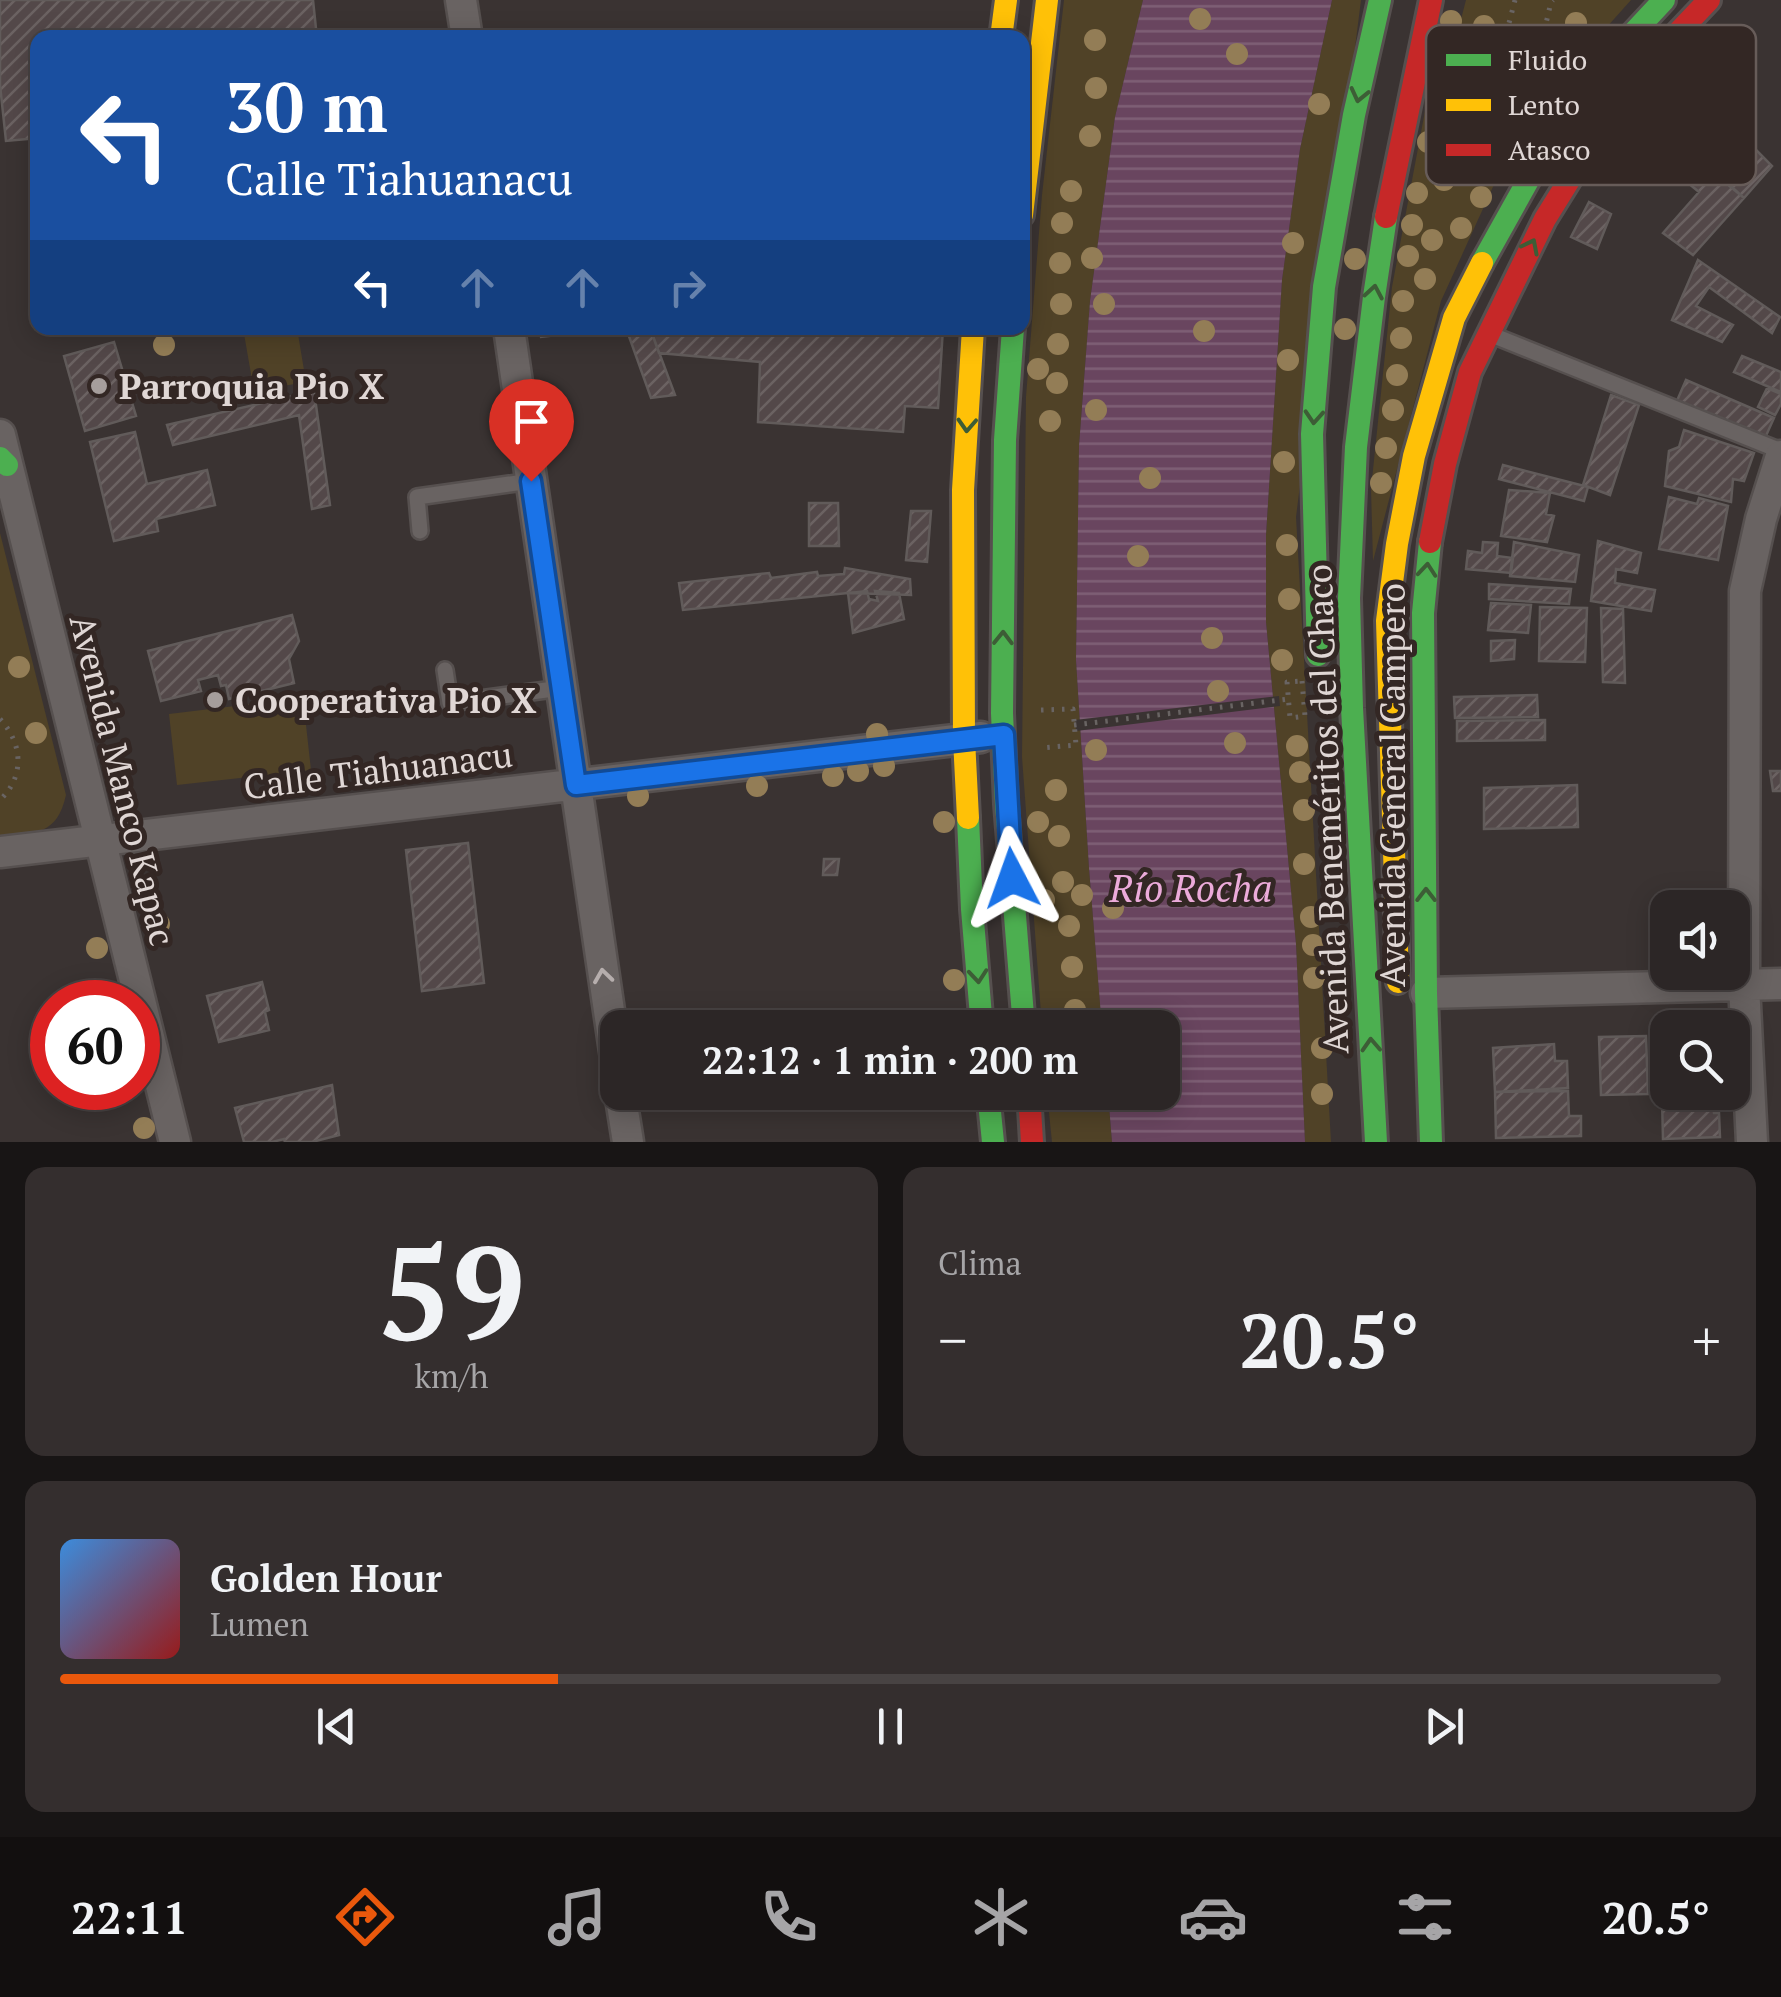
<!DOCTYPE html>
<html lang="es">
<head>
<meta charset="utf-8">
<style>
  body { margin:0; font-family:"PT Serif",serif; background:#342e2e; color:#f1f3f6; height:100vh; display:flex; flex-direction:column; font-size:38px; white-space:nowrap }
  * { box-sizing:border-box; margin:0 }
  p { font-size:32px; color:#a6a5a7 }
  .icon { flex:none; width:55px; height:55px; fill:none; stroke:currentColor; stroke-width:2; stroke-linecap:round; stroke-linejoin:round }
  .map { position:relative; height:1142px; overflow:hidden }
  .details { display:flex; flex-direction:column; gap:25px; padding:25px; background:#181515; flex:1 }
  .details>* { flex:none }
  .guide { position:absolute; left:30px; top:30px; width:1000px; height:305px; border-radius:20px; box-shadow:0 5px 25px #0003,0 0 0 2px #484343; background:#1a4fa0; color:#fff; overflow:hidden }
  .buttons { position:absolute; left:1650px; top:890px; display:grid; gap:20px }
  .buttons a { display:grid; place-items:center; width:100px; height:100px; border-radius:20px; background:#2c2626; box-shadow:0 5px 25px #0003,0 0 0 2px #484343; font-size:50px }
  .speed { position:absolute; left:30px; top:980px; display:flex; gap:20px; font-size:50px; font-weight:700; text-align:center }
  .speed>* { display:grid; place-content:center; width:130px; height:130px; border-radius:50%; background:#2c2626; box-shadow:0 5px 25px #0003,0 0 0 2px #484343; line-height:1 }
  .speed .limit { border:15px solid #d22; background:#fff; color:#111 }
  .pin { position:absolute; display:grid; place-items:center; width:85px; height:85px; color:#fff; margin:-102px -42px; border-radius:50% 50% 50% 0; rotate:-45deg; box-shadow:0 0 10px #0007 }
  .pin .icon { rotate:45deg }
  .me { position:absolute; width:110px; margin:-55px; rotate:356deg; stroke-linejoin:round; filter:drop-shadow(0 0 8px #0008) }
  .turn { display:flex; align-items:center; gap:35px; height:210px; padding:0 30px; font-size:45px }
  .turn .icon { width:130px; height:130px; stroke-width:2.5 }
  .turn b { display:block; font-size:70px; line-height:85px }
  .lanes { display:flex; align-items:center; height:95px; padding:0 30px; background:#0003; justify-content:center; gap:50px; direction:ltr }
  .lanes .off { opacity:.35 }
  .big { font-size:75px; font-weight:700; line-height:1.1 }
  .details .tile { flex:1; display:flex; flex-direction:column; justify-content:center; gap:15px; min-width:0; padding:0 35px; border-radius:20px; background:#342e2e }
  .details .dial { align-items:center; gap:0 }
  .dial b { font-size:130px; line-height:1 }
  .song { display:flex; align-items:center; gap:30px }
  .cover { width:120px; height:120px; border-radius:15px; background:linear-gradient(135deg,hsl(210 70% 55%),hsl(0 70% 35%)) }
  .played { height:10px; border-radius:5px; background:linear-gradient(90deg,#ea580c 30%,#484343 30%) }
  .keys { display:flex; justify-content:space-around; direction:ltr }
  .heat { display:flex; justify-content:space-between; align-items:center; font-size:55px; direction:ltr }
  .details .tiles { flex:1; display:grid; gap:25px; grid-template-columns:1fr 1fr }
  .tile:last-child { grid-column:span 2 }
  .trip { position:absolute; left:600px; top:1010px; width:580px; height:100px; border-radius:20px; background:#2c2626; box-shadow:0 5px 25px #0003,0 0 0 2px #484343; font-weight:700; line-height:100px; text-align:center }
  .tab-bar { display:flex; height:160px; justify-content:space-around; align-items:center; background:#120f0f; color:#a6a5a7 }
  .tab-bar .icon { width:70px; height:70px }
  .tab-bar .current { color:#ea580c }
  .tab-bar b { font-size:45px; color:#f1f3f6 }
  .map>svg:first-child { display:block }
  .green { fill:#504227 }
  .water { fill:url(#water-rules) }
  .pier { fill:#3a3332 }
  .building { fill:url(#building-hatch); stroke:#615b5a; stroke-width:2.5 }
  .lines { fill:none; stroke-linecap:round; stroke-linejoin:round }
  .lane-casing { stroke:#56504f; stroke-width:20 }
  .street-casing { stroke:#56504f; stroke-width:35 }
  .fast-casing { stroke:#56504f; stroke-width:28 }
  .slow-casing { stroke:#56504f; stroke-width:28 }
  .jam-casing { stroke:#56504f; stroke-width:28 }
  .path { stroke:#696463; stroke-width:5; stroke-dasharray:2.5 8; stroke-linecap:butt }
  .lane { stroke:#696362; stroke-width:15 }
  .street { stroke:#696362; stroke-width:30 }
  .fast { stroke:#4caf50; stroke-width:22 }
  .slow { stroke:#ffc107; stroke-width:22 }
  .jam { stroke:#c62828; stroke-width:22 }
  .tree { fill:#937d56 }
  .oneway { stroke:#3d5d36 }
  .oneway2 { stroke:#b6aead }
  .route-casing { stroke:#114b97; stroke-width:25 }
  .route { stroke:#1a73e8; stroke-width:18 }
  .poi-dot { fill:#a69e9c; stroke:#332724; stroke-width:4 }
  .labels { text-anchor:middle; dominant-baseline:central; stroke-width:10; stroke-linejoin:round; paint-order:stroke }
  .poi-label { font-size:35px; font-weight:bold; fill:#e0d7d5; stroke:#332724; text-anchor:start }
  .street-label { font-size:35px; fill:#e0d7d5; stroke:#332724 }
  .water-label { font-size:38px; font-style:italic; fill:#ecabda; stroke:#332724 }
  .key { fill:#332724; stroke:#675c59; stroke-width:2.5 }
  .key-label { font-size:28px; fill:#e0d7d5 }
</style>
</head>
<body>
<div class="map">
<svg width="1781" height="1142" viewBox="0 0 1781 1142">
  <defs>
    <pattern id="water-rules" width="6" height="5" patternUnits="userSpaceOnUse" patternTransform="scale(2.5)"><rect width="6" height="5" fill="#69455f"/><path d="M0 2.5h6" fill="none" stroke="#7e5f75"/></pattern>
    <pattern id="building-hatch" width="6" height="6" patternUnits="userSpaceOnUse" patternTransform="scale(2.5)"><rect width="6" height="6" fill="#534849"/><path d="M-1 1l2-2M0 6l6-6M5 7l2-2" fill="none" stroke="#6b6262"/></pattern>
  </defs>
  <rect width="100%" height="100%" fill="#3a3332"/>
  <path class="green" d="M1064,0H1143L1115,117L1090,301L1079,446L1076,660L1089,868L1102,1027H1042L1022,757L1026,397L1042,195Z
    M1332,0H1361L1296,517L1331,1142H1305L1296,944L1266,622V535L1282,280L1300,149Z
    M1466,0H1631L1547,94L1502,167L1441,301L1373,561L1371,489L1392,287L1437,47L1453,50Z
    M243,328H297L306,382L254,391Z
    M0,533L66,795C57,835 36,833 0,837Z
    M303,698L311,770L177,785L169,714Z
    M1047,1093H1108L1112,1142H1052Z"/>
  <path class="water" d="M1143,0H1332L1300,149L1282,280L1266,535V622L1296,944L1305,1142H1112L1108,1093L1162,1092V1028H1102L1089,868L1076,660L1079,446L1090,301L1115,117Z"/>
  <path class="pier" d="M1279,696L1280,706L1076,731L1075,720Z"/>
  <path class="building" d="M0,0H313L317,38H241L240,29L161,38H38V138L6,141L0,85Z
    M1702,95L1772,166L1744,198L1670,131Z
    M1668,135L1744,198L1693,255L1663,233L1699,192L1654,155Z
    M1589,202L1611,214L1597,249L1571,237Z
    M1698,260L1780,317L1772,333L1709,287L1696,306L1733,325L1722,342L1672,320Z
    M539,328H618L541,337Z
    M626,328H650L675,395L651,398Z
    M650,328H943L938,408L905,406L903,432L758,422L760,362L659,353Z
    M114,342L136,416L85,431L64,356Z
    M1742,356L1781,372V392L1734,372Z
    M1686,380L1774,418L1765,438L1676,403Z
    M1767,388L1781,394V404L1775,415L1758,407Z
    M314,391L330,505L312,509L299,415L173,445L167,425Z
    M1611,395L1639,405L1610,495L1583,485Z
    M1684,430L1754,453L1744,481L1733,479L1731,502L1665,486L1669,451L1679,447Z
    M135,432L147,484L207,470L215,505L156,519L158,531L114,541L90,442Z
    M1503,465L1588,487L1584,501L1499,479Z
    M1509,490L1550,493L1546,514L1554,516L1547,542L1501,536Z
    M1669,497L1697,504L1699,498L1728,506L1718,560L1659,549Z
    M809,503H838L839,546H809Z
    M911,511H931L927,562L906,560Z
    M1598,541L1641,553L1637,573L1616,569L1615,583L1655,590L1651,611L1591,601Z
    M1483,542L1498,543L1497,556L1513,558L1511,573L1466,569L1468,551L1482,553Z
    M1514,542L1579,555L1575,582L1510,576Z
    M845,568L910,579L911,595L848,593L683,610L679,583L769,573L771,578L817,572L818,576L844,574Z
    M1489,584L1571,589L1569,604L1489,599Z
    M867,591L869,599L878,601L875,591L899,593L904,619L853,633L848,593Z
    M1491,603L1531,605L1528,633L1488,630Z
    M1540,607L1587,608L1585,662L1539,661Z
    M1601,608L1623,609L1625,683L1603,682Z
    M292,615L299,641L289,659L294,683L229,699L226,685L221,686L218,675L198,680L201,691L161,701L148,651Z
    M1515,640L1514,659L1491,661V641Z
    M1537,695L1538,717L1455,718L1454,697Z
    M1545,720V740L1457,741V721Z
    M1770,771H1781V791H1773Z
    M1577,785L1578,827L1484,829V788Z
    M468,843L484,983L422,991L406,850Z
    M824,859H839L837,875H823Z
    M262,982L269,1010L265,1012L269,1030L219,1042L207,996Z
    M1646,1036L1648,1094L1601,1095L1599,1037Z
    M1554,1044L1555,1061H1567L1568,1088L1495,1092L1493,1048Z
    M332,1085L339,1135L312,1142H285L284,1139L272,1142H244L235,1108Z
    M1568,1091L1569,1116H1581V1136L1496,1138L1495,1092Z
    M1713,1096L1714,1113H1719L1720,1137L1663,1139L1662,1098Z"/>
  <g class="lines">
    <defs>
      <path id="lane" d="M1492,335L1781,451
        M420,531L417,497L531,481
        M445,670L450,703L561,688"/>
      <path id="street" d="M461,0L467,38
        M509,328L618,1072
        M0,435L175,1142
        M0,852L981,737
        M1426,993L1781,984
        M620,1092L628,1142
        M1752,1142L1744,985L1745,591L1761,519L1781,456"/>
      <path id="fast" d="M1482,263L1535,168L1594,75L1664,0
        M1013,328L1005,440L1002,713L1006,804L1024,1028
        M0,458L7,465
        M1430,542L1423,613L1426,993L1431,1142
        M1318,655L1312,434L1324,287L1354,115L1380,0
        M968,818L972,909L982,1028
        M988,1092L993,1142
        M1376,1142L1352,708L1349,598L1356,447L1374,297L1386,217"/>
      <path id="slow" d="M1001,38L1006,0
        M1022,215L1047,0
        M968,818L964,739L963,490L973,328
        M1398,982L1387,621L1397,544L1414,456L1454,318L1482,263"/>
      <path id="jam" d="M1386,217L1431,0
        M1430,542L1445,464L1470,372L1545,219L1609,116L1652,60L1709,0
        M1029,1092L1032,1142"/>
    </defs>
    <use href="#lane" class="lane-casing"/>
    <use href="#street" class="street-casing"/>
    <use href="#fast" class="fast-casing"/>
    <use href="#slow" class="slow-casing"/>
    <use href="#jam" class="jam-casing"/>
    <path class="path" d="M1515,0L1508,27L1500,35L1512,61L1541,45L1551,2L1553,0
      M1302,681L1305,716L1290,718L1287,682Z
      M1041,710L1073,709L1076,745L1041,748
      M0,719C23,744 25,776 0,800
      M1074,725L1289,699"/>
    <use href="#lane" class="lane"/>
    <use href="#street" class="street"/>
    <use href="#fast" class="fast"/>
    <use href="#slow" class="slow"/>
    <use href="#jam" class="jam"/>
  </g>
  <g class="tree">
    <circle cx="1200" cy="19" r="11"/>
    <circle cx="1451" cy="21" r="11"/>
    <circle cx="1576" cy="23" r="11"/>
    <circle cx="1484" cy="26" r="11"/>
    <circle cx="1095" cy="40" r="11"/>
    <circle cx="1237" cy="54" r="11"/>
    <circle cx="1096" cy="88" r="11"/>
    <circle cx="1319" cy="104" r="11"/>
    <circle cx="1090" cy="136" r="11"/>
    <circle cx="1428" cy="142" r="11"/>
    <circle cx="1444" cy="180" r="11"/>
    <circle cx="1071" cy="191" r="11"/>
    <circle cx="1417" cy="193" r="11"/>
    <circle cx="1481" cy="197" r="11"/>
    <circle cx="1062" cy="223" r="11"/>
    <circle cx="1412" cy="225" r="11"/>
    <circle cx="1461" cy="228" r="11"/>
    <circle cx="1432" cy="240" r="11"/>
    <circle cx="1293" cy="243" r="11"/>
    <circle cx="1408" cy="256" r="11"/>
    <circle cx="1092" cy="258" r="11"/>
    <circle cx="1355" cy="259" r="11"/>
    <circle cx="1060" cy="263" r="11"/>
    <circle cx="1425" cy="279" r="11"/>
    <circle cx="1403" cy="301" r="11"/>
    <circle cx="1061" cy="304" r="11"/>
    <circle cx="1104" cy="304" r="11"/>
    <circle cx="1345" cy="329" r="11"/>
    <circle cx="1204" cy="331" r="11"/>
    <circle cx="1401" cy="338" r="11"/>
    <circle cx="1058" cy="344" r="11"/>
    <circle cx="164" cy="345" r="11"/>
    <circle cx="1288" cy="360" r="11"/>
    <circle cx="1038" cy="369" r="11"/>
    <circle cx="1397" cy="375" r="11"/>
    <circle cx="1057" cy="383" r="11"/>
    <circle cx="1096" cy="410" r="11"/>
    <circle cx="1393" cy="410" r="11"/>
    <circle cx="1050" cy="421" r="11"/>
    <circle cx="1386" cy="448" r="11"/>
    <circle cx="1284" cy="462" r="11"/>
    <circle cx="1150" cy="478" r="11"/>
    <circle cx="1381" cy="483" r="11"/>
    <circle cx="1287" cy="545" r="11"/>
    <circle cx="1138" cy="556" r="11"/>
    <circle cx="1289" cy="599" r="11"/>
    <circle cx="1212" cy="638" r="11"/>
    <circle cx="1282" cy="660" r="11"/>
    <circle cx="19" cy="667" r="11"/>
    <circle cx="1218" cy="691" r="11"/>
    <circle cx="36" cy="733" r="11"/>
    <circle cx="877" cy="734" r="11"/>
    <circle cx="1235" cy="743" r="11"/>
    <circle cx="1297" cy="746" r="11"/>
    <circle cx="1096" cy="750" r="11"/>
    <circle cx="884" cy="766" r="11"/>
    <circle cx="858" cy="771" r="11"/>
    <circle cx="1300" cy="772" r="11"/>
    <circle cx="833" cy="776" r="11"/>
    <circle cx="757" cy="786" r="11"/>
    <circle cx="1056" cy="790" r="11"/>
    <circle cx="638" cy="796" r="11"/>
    <circle cx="1304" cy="810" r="11"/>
    <circle cx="944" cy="822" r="11"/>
    <circle cx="1038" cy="822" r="11"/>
    <circle cx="1059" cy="836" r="11"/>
    <circle cx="1304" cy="864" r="11"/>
    <circle cx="1063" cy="882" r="11"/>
    <circle cx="1082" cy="895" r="11"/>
    <circle cx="1044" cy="900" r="11"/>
    <circle cx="1113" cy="908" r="11"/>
    <circle cx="1311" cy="917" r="11"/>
    <circle cx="159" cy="924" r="11"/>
    <circle cx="1069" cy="926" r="11"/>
    <circle cx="1313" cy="945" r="11"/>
    <circle cx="97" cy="948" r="11"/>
    <circle cx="1072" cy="967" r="11"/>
    <circle cx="1314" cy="978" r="11"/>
    <circle cx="954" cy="980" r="11"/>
    <circle cx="1075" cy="1010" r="11"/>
    <circle cx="1322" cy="1048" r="11"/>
    <circle cx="1322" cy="1094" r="11"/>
    <circle cx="144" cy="1128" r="11"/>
  </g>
  <defs><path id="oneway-chevron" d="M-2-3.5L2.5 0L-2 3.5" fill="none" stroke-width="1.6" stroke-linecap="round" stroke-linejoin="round" transform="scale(2.5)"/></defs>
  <g class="oneway">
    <use href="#oneway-chevron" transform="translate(1359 95) rotate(103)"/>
    <use href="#oneway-chevron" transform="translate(1531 246) rotate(-63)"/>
    <use href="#oneway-chevron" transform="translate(1374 292) rotate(-80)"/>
    <use href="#oneway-chevron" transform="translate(1314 417) rotate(94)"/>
    <use href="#oneway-chevron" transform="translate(967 425) rotate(93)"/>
    <use href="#oneway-chevron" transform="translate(1427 570) rotate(-85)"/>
    <use href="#oneway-chevron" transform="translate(1003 638) rotate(-89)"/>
    <use href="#oneway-chevron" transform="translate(1426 895) rotate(-90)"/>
    <use href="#oneway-chevron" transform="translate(978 976) rotate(85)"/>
    <use href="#oneway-chevron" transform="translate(1371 1045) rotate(-93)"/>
  </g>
  <use class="oneway2" href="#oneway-chevron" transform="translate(603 976) rotate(-98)"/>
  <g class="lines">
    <defs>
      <path id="route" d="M531,481L576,785L1004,735L1012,878"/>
    </defs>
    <use href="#route" class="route-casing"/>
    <use href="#route" class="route"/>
  </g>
  <g class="poi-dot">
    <circle cx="99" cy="386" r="10"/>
    <circle cx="215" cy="700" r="10"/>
  </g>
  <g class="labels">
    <g class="poi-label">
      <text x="119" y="386">Parroquia Pio X</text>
      <text x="235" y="700">Cooperativa Pio X</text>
    </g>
    <g class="street-label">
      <text transform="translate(378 770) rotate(-7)">Calle Tiahuanacu</text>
      <text transform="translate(123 780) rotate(76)">Avenida Manco Kapac</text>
      <text transform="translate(1392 785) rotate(-90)">Avenida General Campero</text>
      <text transform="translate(1327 809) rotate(-92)">Avenida Beneméritos del Chaco</text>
    </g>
    <g class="water-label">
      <text x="1191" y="888">Río Rocha</text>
    </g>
  </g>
  <rect x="1426" y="25" width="330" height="160" rx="15" class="key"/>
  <rect x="1446" y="54" width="45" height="12" fill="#4caf50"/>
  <rect x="1446" y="99" width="45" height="12" fill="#ffc107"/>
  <rect x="1446" y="144" width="45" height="12" fill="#c62828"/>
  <g class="key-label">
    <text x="1508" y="70">Fluido</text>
    <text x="1508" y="115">Lento</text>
    <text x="1508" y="160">Atasco</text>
  </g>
</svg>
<div class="buttons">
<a><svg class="icon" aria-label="sound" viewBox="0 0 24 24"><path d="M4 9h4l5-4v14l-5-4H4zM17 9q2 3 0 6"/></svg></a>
<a><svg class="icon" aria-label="search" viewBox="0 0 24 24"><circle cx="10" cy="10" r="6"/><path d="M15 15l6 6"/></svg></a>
</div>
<div class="speed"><div class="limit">60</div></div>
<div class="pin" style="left:531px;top:481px;background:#d93025"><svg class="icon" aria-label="arrive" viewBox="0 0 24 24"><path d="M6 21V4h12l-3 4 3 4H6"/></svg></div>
<svg class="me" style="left:1012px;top:878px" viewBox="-20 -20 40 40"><path d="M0-17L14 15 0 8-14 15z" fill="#1a73e8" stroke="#fff" stroke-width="4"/></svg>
<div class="trip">22:12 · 1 min · 200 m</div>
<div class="guide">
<div class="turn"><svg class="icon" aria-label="left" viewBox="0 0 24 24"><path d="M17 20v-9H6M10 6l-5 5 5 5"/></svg><div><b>30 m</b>Calle Tiahuanacu</div></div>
<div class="lanes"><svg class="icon" aria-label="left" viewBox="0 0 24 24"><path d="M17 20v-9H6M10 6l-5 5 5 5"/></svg><svg class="icon off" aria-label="ahead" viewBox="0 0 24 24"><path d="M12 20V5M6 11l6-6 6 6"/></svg><svg class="icon off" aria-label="ahead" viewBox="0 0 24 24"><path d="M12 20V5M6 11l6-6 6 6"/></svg><svg class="icon off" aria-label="right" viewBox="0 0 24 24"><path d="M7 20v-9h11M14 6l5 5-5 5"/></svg></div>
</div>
</div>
<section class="details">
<div class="tiles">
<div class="tile dial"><b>59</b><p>km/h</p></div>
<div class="tile"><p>Clima</p>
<div class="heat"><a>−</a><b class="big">20.5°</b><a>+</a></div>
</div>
<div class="tile">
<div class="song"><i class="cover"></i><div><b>Golden Hour</b><p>Lumen</p></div></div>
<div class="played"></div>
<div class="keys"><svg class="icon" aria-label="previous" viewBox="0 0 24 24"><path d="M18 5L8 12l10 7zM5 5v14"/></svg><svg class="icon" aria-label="pause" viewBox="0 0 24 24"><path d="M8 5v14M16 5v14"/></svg><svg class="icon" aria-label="next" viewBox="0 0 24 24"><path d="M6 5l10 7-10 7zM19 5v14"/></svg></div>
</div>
</div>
</section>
<nav class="tab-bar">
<b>22:11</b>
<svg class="icon current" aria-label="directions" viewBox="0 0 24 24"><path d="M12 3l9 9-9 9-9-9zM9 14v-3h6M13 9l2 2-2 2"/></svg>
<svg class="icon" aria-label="music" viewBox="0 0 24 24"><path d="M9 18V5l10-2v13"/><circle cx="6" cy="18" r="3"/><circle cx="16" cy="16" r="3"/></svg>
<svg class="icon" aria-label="phone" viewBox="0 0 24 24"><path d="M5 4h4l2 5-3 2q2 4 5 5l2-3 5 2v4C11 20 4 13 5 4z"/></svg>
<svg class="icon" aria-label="climate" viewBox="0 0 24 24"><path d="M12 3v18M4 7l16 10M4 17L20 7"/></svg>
<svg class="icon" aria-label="car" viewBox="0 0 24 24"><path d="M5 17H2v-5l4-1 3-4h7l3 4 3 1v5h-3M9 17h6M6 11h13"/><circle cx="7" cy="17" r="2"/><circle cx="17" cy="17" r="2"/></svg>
<svg class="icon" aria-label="filters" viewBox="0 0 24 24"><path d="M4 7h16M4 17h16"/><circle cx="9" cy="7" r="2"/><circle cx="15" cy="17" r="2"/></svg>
<b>20.5°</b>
</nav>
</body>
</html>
